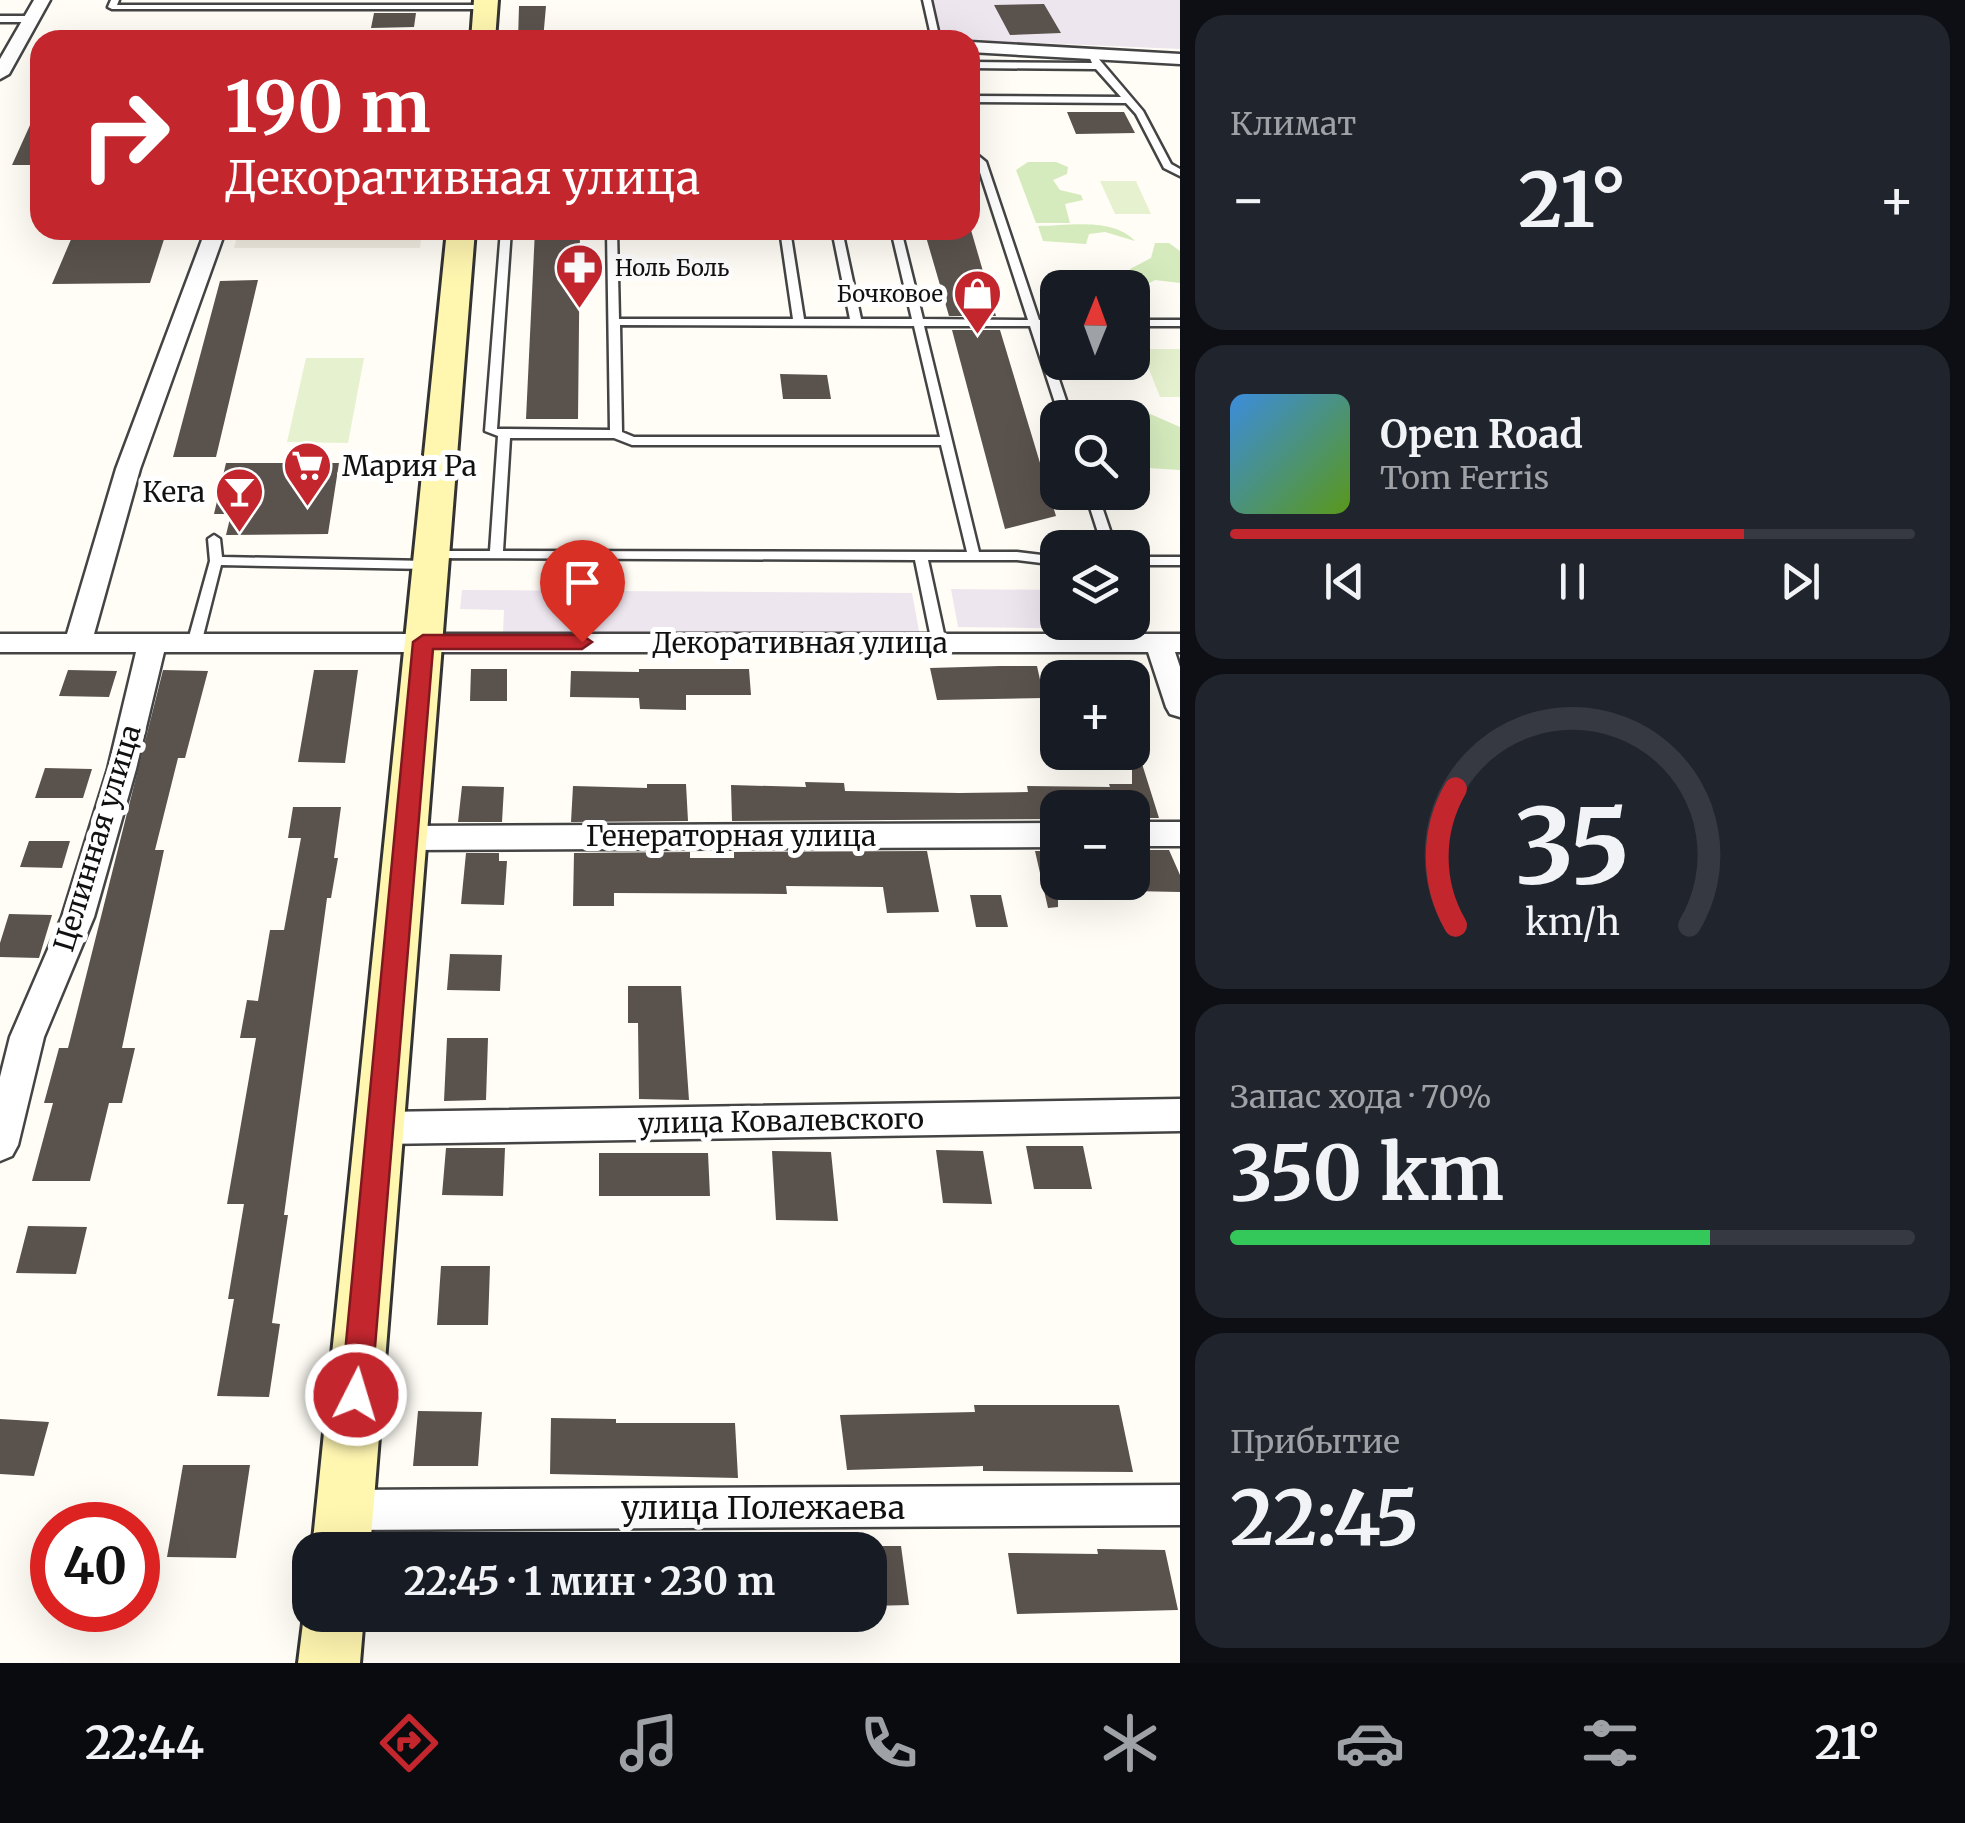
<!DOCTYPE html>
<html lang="ru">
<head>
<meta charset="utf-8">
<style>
  body { margin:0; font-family:Merriweather,serif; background:#20242c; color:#f1f3f6; height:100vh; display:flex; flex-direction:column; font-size:38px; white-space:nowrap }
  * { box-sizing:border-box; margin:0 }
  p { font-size:32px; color:#9ea1a6 }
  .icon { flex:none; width:55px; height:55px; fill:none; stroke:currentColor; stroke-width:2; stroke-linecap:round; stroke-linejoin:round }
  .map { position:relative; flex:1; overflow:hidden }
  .side { display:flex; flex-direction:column; gap:15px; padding:15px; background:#0d0f14; width:785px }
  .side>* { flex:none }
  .hud { position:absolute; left:30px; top:30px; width:950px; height:210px; border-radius:30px; box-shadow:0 10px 40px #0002; background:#c4262e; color:#fff; overflow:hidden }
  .needle { width:65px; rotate:1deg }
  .tools { position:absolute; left:1040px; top:270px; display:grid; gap:20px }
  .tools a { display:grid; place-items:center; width:110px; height:110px; border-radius:20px; background:#171b24; box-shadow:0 10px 40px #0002; font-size:50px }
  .speed { position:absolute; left:30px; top:1502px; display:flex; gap:20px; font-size:50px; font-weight:700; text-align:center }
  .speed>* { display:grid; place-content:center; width:130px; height:130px; border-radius:50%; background:#171b24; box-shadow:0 10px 40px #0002; line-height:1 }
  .speed .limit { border:15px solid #d22; background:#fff; color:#111 }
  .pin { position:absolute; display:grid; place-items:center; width:85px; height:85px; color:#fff; margin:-102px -42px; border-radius:50% 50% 50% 0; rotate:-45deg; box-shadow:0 0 10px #0007 }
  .pin .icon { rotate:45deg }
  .me { position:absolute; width:110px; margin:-55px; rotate:5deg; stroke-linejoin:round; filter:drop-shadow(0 0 8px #0008) }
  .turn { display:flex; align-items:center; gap:35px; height:210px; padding:0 30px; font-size:45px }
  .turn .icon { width:130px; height:130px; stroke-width:2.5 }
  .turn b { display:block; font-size:70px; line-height:85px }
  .big { font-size:75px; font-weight:700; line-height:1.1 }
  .side .card { flex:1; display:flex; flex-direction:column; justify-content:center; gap:15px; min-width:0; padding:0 35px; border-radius:30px; background:#20242c }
  .side .dial { align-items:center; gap:0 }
  .dial svg { height:260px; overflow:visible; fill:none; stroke:#363941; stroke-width:7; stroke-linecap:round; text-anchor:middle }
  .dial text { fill:#f1f3f6; stroke:none }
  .song { display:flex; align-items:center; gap:30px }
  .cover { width:120px; height:120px; border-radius:15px; background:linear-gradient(135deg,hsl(210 70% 55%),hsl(90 70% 35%)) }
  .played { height:10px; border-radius:5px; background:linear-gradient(90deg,#c4262e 75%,#363941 75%) }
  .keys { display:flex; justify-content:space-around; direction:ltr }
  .heat { display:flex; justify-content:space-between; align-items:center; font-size:55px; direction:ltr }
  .charge { height:15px; border-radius:8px; background:linear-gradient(90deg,#34c759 70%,#363941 0) }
  .trip { position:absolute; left:292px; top:1532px; width:595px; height:100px; border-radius:30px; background:#171b24; box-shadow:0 10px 40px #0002; font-weight:700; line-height:100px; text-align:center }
  .dock { display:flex; height:160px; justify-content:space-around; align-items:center; background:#090b0e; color:#9ea1a6 }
  .dock .icon { width:70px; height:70px }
  .dock .current { color:#c4262e }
  .dock b { font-size:45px; color:#f1f3f6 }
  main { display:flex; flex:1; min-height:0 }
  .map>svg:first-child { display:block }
  .industrial { fill:#eee6ef }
  .green { fill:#d5ebbd }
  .pitch { fill:#e6f2cf }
  .plaza { fill:#f1ede2 }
  .building { fill:#5a524d }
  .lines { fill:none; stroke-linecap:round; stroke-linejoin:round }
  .lane-casing { stroke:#444; stroke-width:5 }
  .street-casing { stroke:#444; stroke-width:5 }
  .secondary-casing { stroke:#333; stroke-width:6 }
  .lane { fill:#fff; fill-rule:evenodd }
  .street { fill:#fff; fill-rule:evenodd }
  .secondary { fill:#fff6b0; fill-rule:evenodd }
  .route { fill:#c4262e; stroke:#7f191e; stroke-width:2.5 }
  .labels { text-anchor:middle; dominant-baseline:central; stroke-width:10; stroke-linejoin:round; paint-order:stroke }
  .far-poi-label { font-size:22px; fill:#111; stroke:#fff; text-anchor:start }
  .poi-label { font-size:28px; fill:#111; stroke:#fff; text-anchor:start }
  .street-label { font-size:28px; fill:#111; stroke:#fff }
  .near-street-label { font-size:32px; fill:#111; stroke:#fff }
</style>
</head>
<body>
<main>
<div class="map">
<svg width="1180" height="1663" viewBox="0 0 1180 1663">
  <rect width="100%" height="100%" fill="#fffdf5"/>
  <path class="industrial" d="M929,0H1180V49L943,39Z
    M951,589L1057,590L1058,622L1108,623L1110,629L958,627Z
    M462,590L912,593L920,636L503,633L504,610L460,609Z"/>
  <path class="green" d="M1028,162H1056L1068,167L1067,174L1053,180L1060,190L1081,195L1083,200L1065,204L1070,223H1036L1016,170Z
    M1038,226C1068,226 1112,217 1135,241L1105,232L1089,234L1086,244L1043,241Z
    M1155,243H1169L1180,251V283L1155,280L1144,286V295H1141L1130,269L1151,258Z
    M1132,406L1180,427V470L1133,467Z"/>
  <path class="pitch" d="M1100,181H1136L1151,214H1115Z
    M1141,349H1180V397H1160Z
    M306,358H364L348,443L287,442Z"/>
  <path class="plaza" d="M239,230H422L420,248H234Z"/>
  <path class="building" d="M1044,4L1061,33L1010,35L994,5Z
    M519,6H546L543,40H518Z
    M374,13H416L414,27L371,28Z
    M40,103V165H12Z
    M1067,112H1124L1135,133L1076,134Z
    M75,230H167L150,283L52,284Z
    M535,230H580L578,419H526Z
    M924,230H971L996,316H949Z
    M258,280L216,457H173L220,281Z
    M952,330H1000L1056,516L1005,529Z
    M780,374L827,375L831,399H783Z
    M226,463H339L328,534L226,535L231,514H214Z
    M1000,666H1037L1044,698L937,700L930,668Z
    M471,669H507V701H470Z
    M639,669H749L751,695H686V710L640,709L639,698L570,697L571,671L639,672Z
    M68,670L117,671L109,697L59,696Z
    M163,670L208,671L185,758H178L155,850H164L122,1048H135L122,1103H109L90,1181H32L53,1103H44L59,1048H68Z
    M314,670H358L345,763L298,762Z
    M1132,751H1138L1159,818H1132V808L1116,807L1058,808V819L732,821L731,785L806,787L805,782L844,783L845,791L959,793L1028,792L1027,786L1110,787L1109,784H1132Z
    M45,768L92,769L83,798H35Z
    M647,784H686L688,821L571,822L573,786L647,788Z
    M462,786L504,787L502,822H458Z
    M293,807H341L334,858H338L331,898H327L284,1215H288L272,1323L280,1324L269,1397L217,1396L234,1299H228L244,1204H227L256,1038H240L247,1000L258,1001L270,930H284L301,838H288Z
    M29,841H70L62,868L20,867Z
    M1132,850H1169L1180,875V892L1132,891Z
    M927,851L939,912L887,913L883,887L786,886L787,894L614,893V906H573L574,853L690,852V858H734V852Z
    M1035,851H1058V907L1048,908Z
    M466,853H499V861H507L504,905L461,904Z
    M970,895H1001L1008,927H976Z
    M9,914L52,915L39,958L0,957V943Z
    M450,954L502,955L500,991L447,990Z
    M628,986H681L689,1100L639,1099L638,1023H628Z
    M447,1038H488L486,1100L444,1101Z
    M1026,1146H1083L1092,1189H1034Z
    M446,1148H505L503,1196L442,1195Z
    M936,1150L983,1151L992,1204L943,1203Z
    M772,1151L831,1152L838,1221L776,1220Z
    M599,1153H708L710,1196H599Z
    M28,1226L87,1227L76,1274L16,1273Z
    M441,1266H490L488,1325H437Z
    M974,1405H1119L1133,1472L983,1471V1466L847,1470L840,1415L975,1412Z
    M418,1411L482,1412L478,1466H413Z
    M551,1418L616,1419V1423H735L738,1478L550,1474Z
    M0,1419L49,1422L34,1476L0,1474Z
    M183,1465H250L236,1558L167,1557Z
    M870,1546H901L909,1605L870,1606Z
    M1097,1549L1165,1550L1178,1610L1017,1614L1008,1553L1098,1554Z"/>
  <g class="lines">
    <defs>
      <path id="lane" d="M111,0H119L117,5H486L490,7L486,9H112L108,7Z
        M923,0H931L940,40H932Z
        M0,16H31L35,19L31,22H0Z
        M1092,51L1143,111L1171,164L1180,169V176L1164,168L1136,114L1126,103L970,102V96L1121,97L1096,69L970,68V62L1092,63L1088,54Z
        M970,149L986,162L1039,320H1058V326H1041L1072,418H1060L1030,326H924L979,552H1017L1058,557V565L1017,560H928L946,643L939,648L932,643L915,560L428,558V552L433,551H490L498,436L485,431L501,230H511L497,429L610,430L607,230H617L619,319H793L780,230H790L804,319H850L832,230H842L861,319H912L891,230H901L923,319L1028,320L977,163L970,157ZM620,325L914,326L940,437H634L622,432ZM510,438H614L632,445H941L967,552L503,551Z
        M1132,320H1180V326H1132Z
        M1085,492H1097L1116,548H1103Z
        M214,535L220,539L222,557L428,561L434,565L428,569L221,565L201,644L194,649L187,644L210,561L208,539Z
        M1132,557H1180V565H1132Z"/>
      <path id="street" d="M34,0H50L9,74L0,79V59Z
        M970,42L1180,54V64L970,52Z
        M196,230H216L222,240L140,469L94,634H1180V652H1175L1180,667V717L1170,714L1166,707L1148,652H164L136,769L94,917L44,1037L18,1145L12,1156L0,1161V1077L10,1037L62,917L108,769L136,652H0V634H67L116,469L202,240Z
        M1132,822H1180V846H1132Z
        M1058,823V847L405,850L394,846L390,838L394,830L405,826Z
        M1180,1099V1131L382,1144L370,1139L365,1128L370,1117L382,1112Z
        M1180,1485V1525L345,1530L331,1524L325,1510L331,1496L345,1490Z"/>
      <path id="secondary" d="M474,0H498L495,40H471Z
        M447,230H475L370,1550H312Z
        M310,1600V1615H364L360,1663H298L304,1615Z"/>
    </defs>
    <use href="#lane" class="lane-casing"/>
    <use href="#street" class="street-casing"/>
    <use href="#secondary" class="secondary-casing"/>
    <use href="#lane" class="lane"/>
    <use href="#street" class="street"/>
    <use href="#secondary" class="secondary"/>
  </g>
  <path class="route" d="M423,635H582L592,642L582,649H433L371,1395L367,1406L356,1410L346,1406L341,1395L413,642Z"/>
  <defs>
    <symbol id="pharmacy-pin" viewBox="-11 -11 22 30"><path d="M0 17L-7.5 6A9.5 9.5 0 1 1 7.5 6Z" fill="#c4262e" stroke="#fff"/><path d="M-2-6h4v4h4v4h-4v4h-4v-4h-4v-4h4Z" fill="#fff"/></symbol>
    <symbol id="shop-pin" viewBox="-11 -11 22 30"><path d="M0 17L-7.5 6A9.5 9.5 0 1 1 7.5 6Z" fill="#c4262e" stroke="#fff"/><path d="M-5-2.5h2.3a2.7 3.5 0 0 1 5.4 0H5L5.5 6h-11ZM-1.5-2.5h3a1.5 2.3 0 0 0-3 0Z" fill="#fff"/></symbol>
    <symbol id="supermarket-pin" viewBox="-11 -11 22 30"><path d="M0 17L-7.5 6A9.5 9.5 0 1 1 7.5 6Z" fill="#c4262e" stroke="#fff"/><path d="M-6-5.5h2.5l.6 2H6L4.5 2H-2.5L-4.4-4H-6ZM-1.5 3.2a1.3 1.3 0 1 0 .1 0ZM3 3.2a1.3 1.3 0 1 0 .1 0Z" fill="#fff"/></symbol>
    <symbol id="bar-pin" viewBox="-11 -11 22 30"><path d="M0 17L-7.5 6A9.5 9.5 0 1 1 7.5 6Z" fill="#c4262e" stroke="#fff"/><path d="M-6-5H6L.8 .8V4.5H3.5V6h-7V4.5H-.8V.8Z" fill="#fff"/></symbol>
  </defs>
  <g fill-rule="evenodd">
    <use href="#pharmacy-pin" x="552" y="240" width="55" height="75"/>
    <use href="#shop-pin" x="950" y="266" width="55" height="75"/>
    <use href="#supermarket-pin" x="280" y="438" width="55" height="75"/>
    <use href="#bar-pin" x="212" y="464" width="55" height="75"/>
  </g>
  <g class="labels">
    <g class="far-poi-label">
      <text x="615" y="268">Ноль Боль</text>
      <text x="943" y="294" text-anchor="end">Бочковое</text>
    </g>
    <g class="poi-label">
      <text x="342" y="466">Мария Ра</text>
      <text x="205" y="492" text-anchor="end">Кега</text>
    </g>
    <g class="street-label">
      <text x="800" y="643">Декоративная улица</text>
      <text x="731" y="836">Генераторная улица</text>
      <text transform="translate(97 838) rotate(-73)">Целинная улица</text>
      <text transform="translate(781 1121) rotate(-1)">улица Ковалевского</text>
    </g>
    <g class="near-street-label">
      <text x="763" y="1508">улица Полежаева</text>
    </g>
  </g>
</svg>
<div class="tools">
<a><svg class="needle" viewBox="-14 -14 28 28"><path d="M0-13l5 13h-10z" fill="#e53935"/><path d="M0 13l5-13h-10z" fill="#9ea1a6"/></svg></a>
<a><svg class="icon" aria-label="search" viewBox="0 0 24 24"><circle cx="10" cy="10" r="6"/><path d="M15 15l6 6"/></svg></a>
<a><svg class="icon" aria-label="layers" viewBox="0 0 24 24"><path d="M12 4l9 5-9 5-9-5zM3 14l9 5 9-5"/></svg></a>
<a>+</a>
<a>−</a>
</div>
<div class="speed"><div class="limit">40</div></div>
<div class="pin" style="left:582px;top:642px;background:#d93025"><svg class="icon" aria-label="arrive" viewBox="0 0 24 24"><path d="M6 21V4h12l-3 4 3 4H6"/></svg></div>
<svg class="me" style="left:356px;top:1395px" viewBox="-20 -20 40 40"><circle r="17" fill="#c4262e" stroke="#fff" stroke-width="3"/><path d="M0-11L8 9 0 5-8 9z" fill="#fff"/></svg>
<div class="trip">22:45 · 1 мин · 230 m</div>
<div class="hud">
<div class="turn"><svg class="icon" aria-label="right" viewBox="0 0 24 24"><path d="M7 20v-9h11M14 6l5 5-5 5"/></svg><div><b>190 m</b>Декоративная улица</div></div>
</div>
</div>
<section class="side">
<div class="card"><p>Климат</p>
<div class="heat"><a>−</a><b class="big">21°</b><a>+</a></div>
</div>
<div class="card">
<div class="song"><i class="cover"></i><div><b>Open Road</b><p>Tom Ferris</p></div></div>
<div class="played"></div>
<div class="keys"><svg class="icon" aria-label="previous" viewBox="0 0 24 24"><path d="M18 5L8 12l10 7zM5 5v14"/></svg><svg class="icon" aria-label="pause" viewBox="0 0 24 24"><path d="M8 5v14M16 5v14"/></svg><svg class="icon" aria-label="next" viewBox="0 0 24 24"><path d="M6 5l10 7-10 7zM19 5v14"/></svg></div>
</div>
<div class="card dial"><svg viewBox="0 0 100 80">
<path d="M14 69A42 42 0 1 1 86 69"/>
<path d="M14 69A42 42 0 0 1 14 27" stroke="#c4262e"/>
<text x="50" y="56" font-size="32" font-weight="700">35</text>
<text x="50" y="72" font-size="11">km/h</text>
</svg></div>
<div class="card"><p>Запас хода · 70%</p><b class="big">350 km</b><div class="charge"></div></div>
<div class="card"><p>Прибытие</p><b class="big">22:45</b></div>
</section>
</main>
<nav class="dock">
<b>22:44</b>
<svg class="icon current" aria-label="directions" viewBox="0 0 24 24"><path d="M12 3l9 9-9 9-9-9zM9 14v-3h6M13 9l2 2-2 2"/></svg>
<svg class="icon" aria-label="music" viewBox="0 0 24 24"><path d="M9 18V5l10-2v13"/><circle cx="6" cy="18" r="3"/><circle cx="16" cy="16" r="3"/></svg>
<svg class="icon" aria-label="phone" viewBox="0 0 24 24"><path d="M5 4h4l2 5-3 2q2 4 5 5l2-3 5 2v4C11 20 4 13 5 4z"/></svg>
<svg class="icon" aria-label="climate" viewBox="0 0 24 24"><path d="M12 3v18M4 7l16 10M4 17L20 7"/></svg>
<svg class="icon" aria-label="car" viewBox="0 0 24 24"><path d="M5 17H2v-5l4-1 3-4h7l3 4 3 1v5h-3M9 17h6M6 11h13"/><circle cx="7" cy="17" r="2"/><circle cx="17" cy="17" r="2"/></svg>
<svg class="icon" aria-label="filters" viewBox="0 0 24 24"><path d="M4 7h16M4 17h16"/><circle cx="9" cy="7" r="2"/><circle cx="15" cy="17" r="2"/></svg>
<b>21°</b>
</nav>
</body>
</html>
